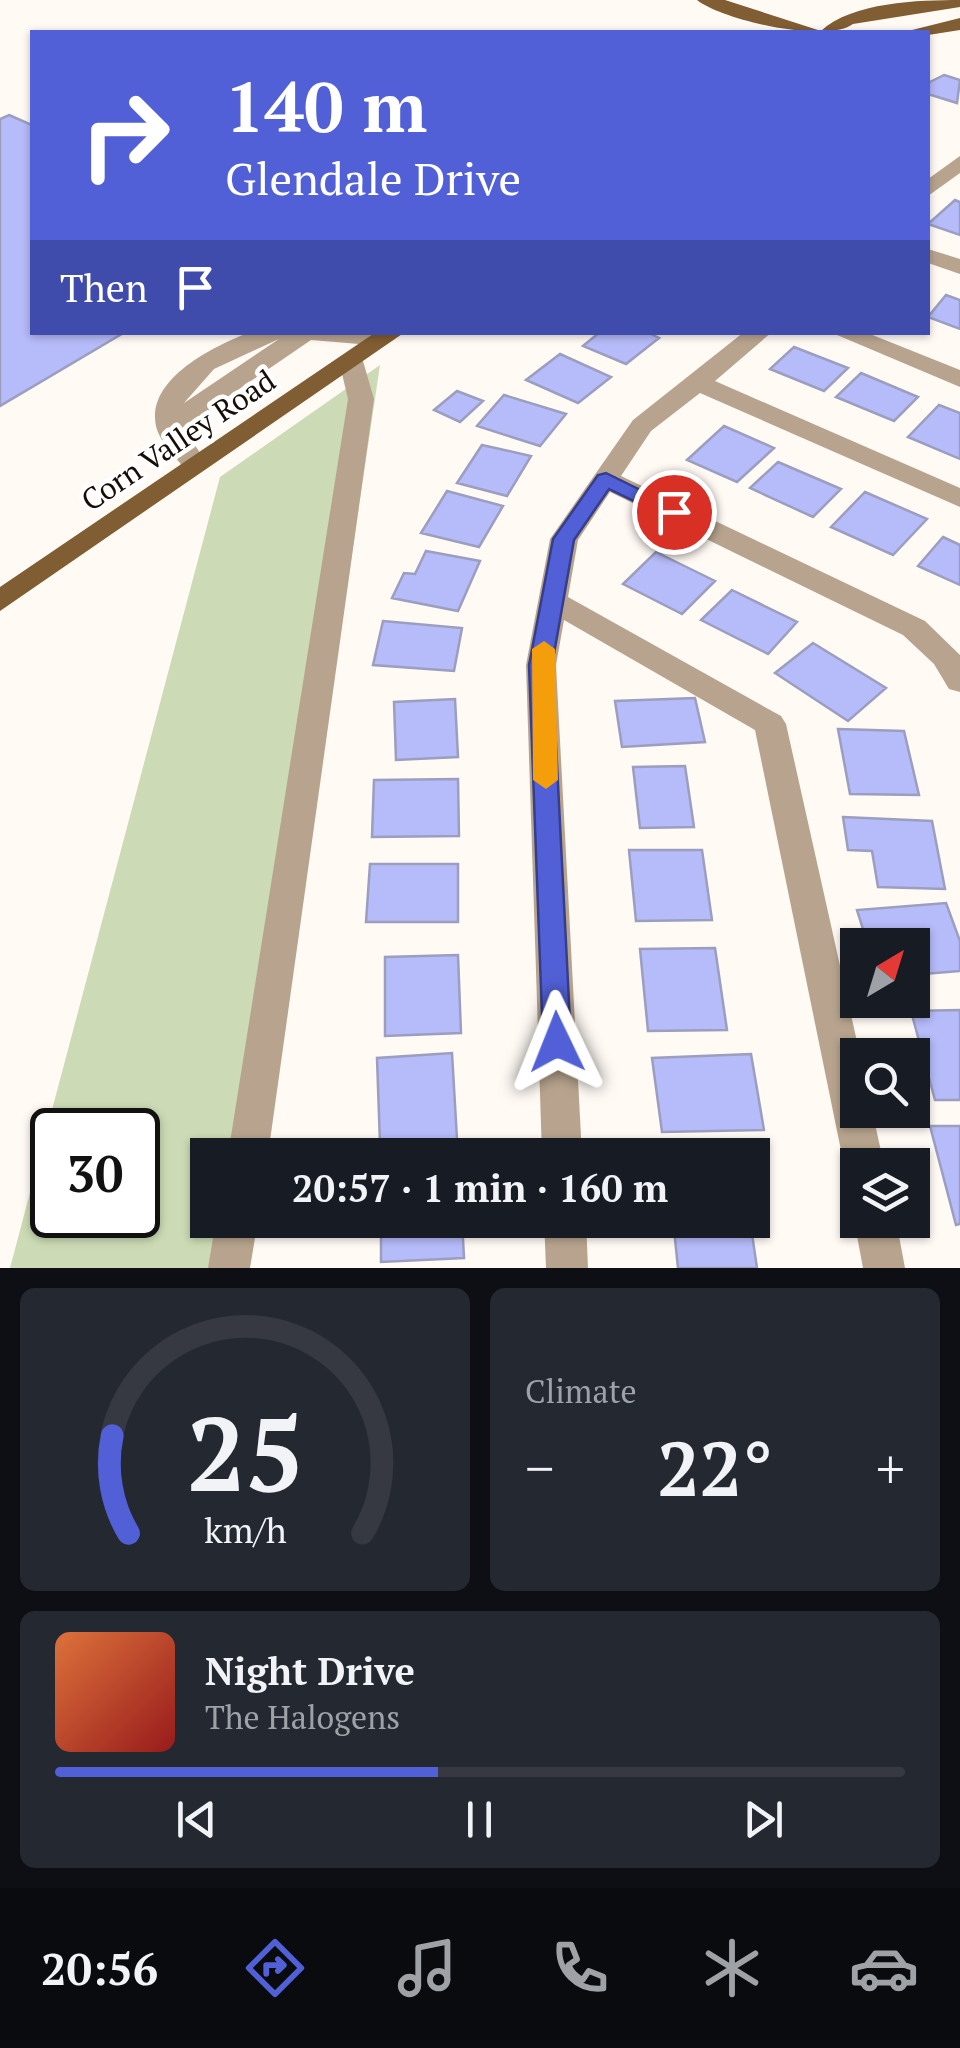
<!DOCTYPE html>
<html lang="en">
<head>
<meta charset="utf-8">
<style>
  body { margin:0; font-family:"PT Serif",serif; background:#242831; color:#f1f3f6; height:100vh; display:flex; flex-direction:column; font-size:38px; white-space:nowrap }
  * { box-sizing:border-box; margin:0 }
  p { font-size:32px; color:#9ea1a6 }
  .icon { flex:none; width:55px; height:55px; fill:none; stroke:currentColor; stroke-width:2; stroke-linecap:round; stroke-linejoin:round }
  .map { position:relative; height:1268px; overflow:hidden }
  .panel { display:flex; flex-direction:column; gap:20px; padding:20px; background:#0d0f14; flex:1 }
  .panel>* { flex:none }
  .guide { position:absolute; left:30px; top:30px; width:900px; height:305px; border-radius:0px; box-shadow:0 2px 8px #0004; background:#5160d6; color:#fff; overflow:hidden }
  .needle { width:65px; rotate:38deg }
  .controls { position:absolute; left:840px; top:928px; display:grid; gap:20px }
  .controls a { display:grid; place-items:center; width:90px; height:90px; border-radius:0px; background:#171b24; box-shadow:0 2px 8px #0004; font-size:50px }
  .speed { position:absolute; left:30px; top:1108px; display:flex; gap:20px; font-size:50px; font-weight:700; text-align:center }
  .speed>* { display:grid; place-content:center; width:130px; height:130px; border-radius:50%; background:#171b24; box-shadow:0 2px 8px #0004; line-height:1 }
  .speed .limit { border:5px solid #111; border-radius:15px; background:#fff; color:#111 }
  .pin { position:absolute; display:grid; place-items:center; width:85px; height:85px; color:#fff; margin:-42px; border:5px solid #fff; border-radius:50%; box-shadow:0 2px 10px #0007 }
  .me { position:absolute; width:110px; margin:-55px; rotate:358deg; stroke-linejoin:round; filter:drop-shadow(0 0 8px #0008) }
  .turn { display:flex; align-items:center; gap:35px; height:210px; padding:0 30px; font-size:45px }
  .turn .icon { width:130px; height:130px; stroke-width:2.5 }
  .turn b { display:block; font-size:70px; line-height:85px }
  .then { display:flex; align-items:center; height:95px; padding:0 30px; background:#0003; gap:20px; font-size:38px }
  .big { font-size:75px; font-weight:700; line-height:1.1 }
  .panel .tile { flex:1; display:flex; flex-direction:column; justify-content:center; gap:15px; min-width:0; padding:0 35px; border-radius:15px; background:#242831 }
  .panel .dial { align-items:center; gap:0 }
  .dial svg { height:260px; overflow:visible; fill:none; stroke:#363941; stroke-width:7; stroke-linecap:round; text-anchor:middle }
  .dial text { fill:#f1f3f6; stroke:none }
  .song { display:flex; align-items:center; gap:30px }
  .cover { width:120px; height:120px; border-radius:15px; background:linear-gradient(135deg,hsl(20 70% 55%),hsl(0 70% 35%)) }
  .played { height:10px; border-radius:5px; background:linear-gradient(90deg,#5160d6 45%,#363941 45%) }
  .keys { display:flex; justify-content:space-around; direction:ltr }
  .heat { display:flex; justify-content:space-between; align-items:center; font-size:55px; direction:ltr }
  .panel .tiles { flex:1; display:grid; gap:20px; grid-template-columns:1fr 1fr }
  .tile:last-child { grid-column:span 2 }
  .trip { position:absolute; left:190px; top:1138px; width:580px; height:100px; border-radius:0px; background:#171b24; box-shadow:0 2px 8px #0004; font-weight:700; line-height:100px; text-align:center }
  .menu { display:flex; height:160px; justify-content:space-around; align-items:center; background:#090b0e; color:#9ea1a6 }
  .menu .icon { width:70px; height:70px }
  .menu .active { color:#5160d6 }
  .menu b { font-size:45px; color:#f1f3f6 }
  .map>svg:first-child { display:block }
  .green { fill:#ccdbb5; fill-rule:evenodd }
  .building { fill:#b6bbf9; stroke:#9b9ebe; stroke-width:2.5 }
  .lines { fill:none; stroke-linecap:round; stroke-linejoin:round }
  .minor { fill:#b8a48e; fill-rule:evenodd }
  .major { fill:#805d32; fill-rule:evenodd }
  .route { fill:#5160d6; stroke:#353e8b; stroke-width:2.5 }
  .slow { fill:#f59e0b }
  .labels { text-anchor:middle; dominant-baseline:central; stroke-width:9; stroke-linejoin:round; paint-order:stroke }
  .street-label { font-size:30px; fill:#160e05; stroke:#fff }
</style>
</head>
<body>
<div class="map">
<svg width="960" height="1268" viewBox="0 0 960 1268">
  <rect width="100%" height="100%" fill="#fffaf4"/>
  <path class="green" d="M380,365L263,1155H208V1220H254L247,1268H10L220,477ZM52,1130H138V1215H52Z"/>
  <path class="building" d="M944,75L960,80L957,103L928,94V83Z
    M9,115L32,125V332H125L0,406V119Z
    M955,200L960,202V235L928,224Z
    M946,295L960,300V329L928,317Z
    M600,332H647L659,338L626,364L583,346Z
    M794,347L848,368L824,391L770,369Z
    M560,354L611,377L578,403L526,380Z
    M861,373L918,397L894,421L836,397Z
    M457,391L483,401L460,422L434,410Z
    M504,395L566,414L540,446L477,426Z
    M939,405L960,413V459L908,437Z
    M724,426L774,448L737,482L687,460Z
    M482,445L531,456L507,496L457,483Z
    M778,462L841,489L813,517L750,488Z
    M447,491L503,506L479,547L421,533Z
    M865,492L927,519L893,555L831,527Z
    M943,537L960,545V585L918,566Z
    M426,551L480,561L458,611L392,598L404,573L415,574Z
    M656,552L715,581L682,614L623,584Z
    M732,590L797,622L768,654L701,620Z
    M383,621L462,628L454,671L373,665Z
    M813,643L886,688L848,721L775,673Z
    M695,698L705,742L622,747L615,701Z
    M455,699L458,757L396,760L394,702Z
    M838,729L904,731L919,795L850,794Z
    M685,766L694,827L640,828L633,767Z
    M458,779L459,836L372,837L374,780Z
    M843,817L932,821L945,889L878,887L872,851L848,850Z
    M629,850H702L712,920L636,921Z
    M370,864H458V922H366Z
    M946,903L960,941V971L912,975V945H868L857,910Z
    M715,948L727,1030L648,1031L640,949Z
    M458,955L461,1033L385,1036V957Z
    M960,1010V1100H935L911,1011Z
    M452,1053L457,1139L380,1144L377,1058Z
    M751,1054L764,1130L662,1132L652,1058Z
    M930,1126H960V1224L956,1225Z
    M381,1220H462L464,1258L381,1262Z
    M673,1220H750L757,1268H678Z"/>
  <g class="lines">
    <path class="minor" d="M960,156V173L928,196V179Z
      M928,249L960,259V274L928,263Z
      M250,332H386L395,339L383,346L311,340L182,428L210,466L197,474L188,472C177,459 160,443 156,426C146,378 215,346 250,332ZM279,339L184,403L214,369Z
      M744,332H772L715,381L960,488V507L700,393L651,431L621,476L925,621L960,655V692L949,689L934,664L903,635L610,492L578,540L568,597L781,716L786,724L860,1055L858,1110H872L884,1165H858V1181L850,1178L844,1165L755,730L564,620L556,665L582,1155H542L526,665L550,539L633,420Z
      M830,332H865L960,370V387Z
      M351,354L363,361L374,399L268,1155H228L348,399L339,361Z
      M858,1213V1220H896L905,1268H863L854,1220Z
      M216,1220H258L250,1268H208Z
      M544,1220H586L588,1268H546Z"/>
    <path class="major" d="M697,0H725L821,31C852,2 919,0 960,0V7L853,24C826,44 722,20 697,0Z
      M960,18V30L928,35L904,32Z
      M376,332H405L0,611V587Z"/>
  </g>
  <path class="route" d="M606,473L685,512L681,517H667L609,489L574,540L552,665L571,1042L567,1051L557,1054L547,1051L543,1042L529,665L553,539L598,475Z"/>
  <path class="slow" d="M544,641L555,649L558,780L546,789L533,780L532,649Z"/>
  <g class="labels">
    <g class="street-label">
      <text transform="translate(178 440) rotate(-34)">Corn Valley Road</text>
    </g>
  </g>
</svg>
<div class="controls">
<a><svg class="needle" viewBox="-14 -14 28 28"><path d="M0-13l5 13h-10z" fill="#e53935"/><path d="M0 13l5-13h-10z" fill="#9ea1a6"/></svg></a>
<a><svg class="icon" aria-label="search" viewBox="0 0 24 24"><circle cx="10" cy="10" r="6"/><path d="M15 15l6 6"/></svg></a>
<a><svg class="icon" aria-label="layers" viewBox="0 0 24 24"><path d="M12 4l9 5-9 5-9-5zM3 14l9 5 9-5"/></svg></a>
</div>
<div class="speed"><div class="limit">30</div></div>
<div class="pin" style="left:674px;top:512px;background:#d93025"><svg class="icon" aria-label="arrive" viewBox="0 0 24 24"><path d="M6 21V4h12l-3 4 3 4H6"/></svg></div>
<svg class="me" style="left:557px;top:1042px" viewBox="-20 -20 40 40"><path d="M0-17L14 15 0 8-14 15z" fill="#5160d6" stroke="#fff" stroke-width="4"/></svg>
<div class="trip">20:57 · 1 min · 160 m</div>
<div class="guide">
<div class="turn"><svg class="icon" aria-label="right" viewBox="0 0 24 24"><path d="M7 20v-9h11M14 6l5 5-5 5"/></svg><div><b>140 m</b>Glendale Drive</div></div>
<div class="then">Then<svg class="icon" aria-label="arrive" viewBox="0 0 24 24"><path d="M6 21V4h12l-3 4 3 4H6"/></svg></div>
</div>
</div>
<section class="panel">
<div class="tiles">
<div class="tile dial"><svg viewBox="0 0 100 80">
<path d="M14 69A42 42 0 1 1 86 69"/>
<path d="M14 69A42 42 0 0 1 9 39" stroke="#5160d6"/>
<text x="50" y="56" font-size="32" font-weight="700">25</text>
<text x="50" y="72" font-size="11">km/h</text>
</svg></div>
<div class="tile"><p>Climate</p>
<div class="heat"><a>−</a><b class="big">22°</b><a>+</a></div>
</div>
<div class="tile">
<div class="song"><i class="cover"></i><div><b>Night Drive</b><p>The Halogens</p></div></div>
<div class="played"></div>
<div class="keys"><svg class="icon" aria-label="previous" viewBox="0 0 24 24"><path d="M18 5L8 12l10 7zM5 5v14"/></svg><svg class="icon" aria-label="pause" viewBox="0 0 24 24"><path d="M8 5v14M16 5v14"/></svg><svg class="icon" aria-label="next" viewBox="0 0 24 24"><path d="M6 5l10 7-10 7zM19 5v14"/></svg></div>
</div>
</div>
</section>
<nav class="menu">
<b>20:56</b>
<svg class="icon active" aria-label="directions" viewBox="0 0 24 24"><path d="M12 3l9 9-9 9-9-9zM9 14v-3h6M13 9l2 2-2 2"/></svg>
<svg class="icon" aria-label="music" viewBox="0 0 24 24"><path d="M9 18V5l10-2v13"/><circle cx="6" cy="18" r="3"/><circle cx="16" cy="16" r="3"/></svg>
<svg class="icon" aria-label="phone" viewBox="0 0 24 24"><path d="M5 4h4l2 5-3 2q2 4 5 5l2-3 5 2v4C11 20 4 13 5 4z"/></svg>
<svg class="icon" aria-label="climate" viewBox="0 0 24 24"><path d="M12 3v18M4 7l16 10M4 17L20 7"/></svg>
<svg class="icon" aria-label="car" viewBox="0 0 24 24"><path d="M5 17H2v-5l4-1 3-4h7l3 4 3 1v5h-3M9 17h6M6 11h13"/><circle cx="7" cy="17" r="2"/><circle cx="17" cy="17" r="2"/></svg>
</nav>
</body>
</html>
